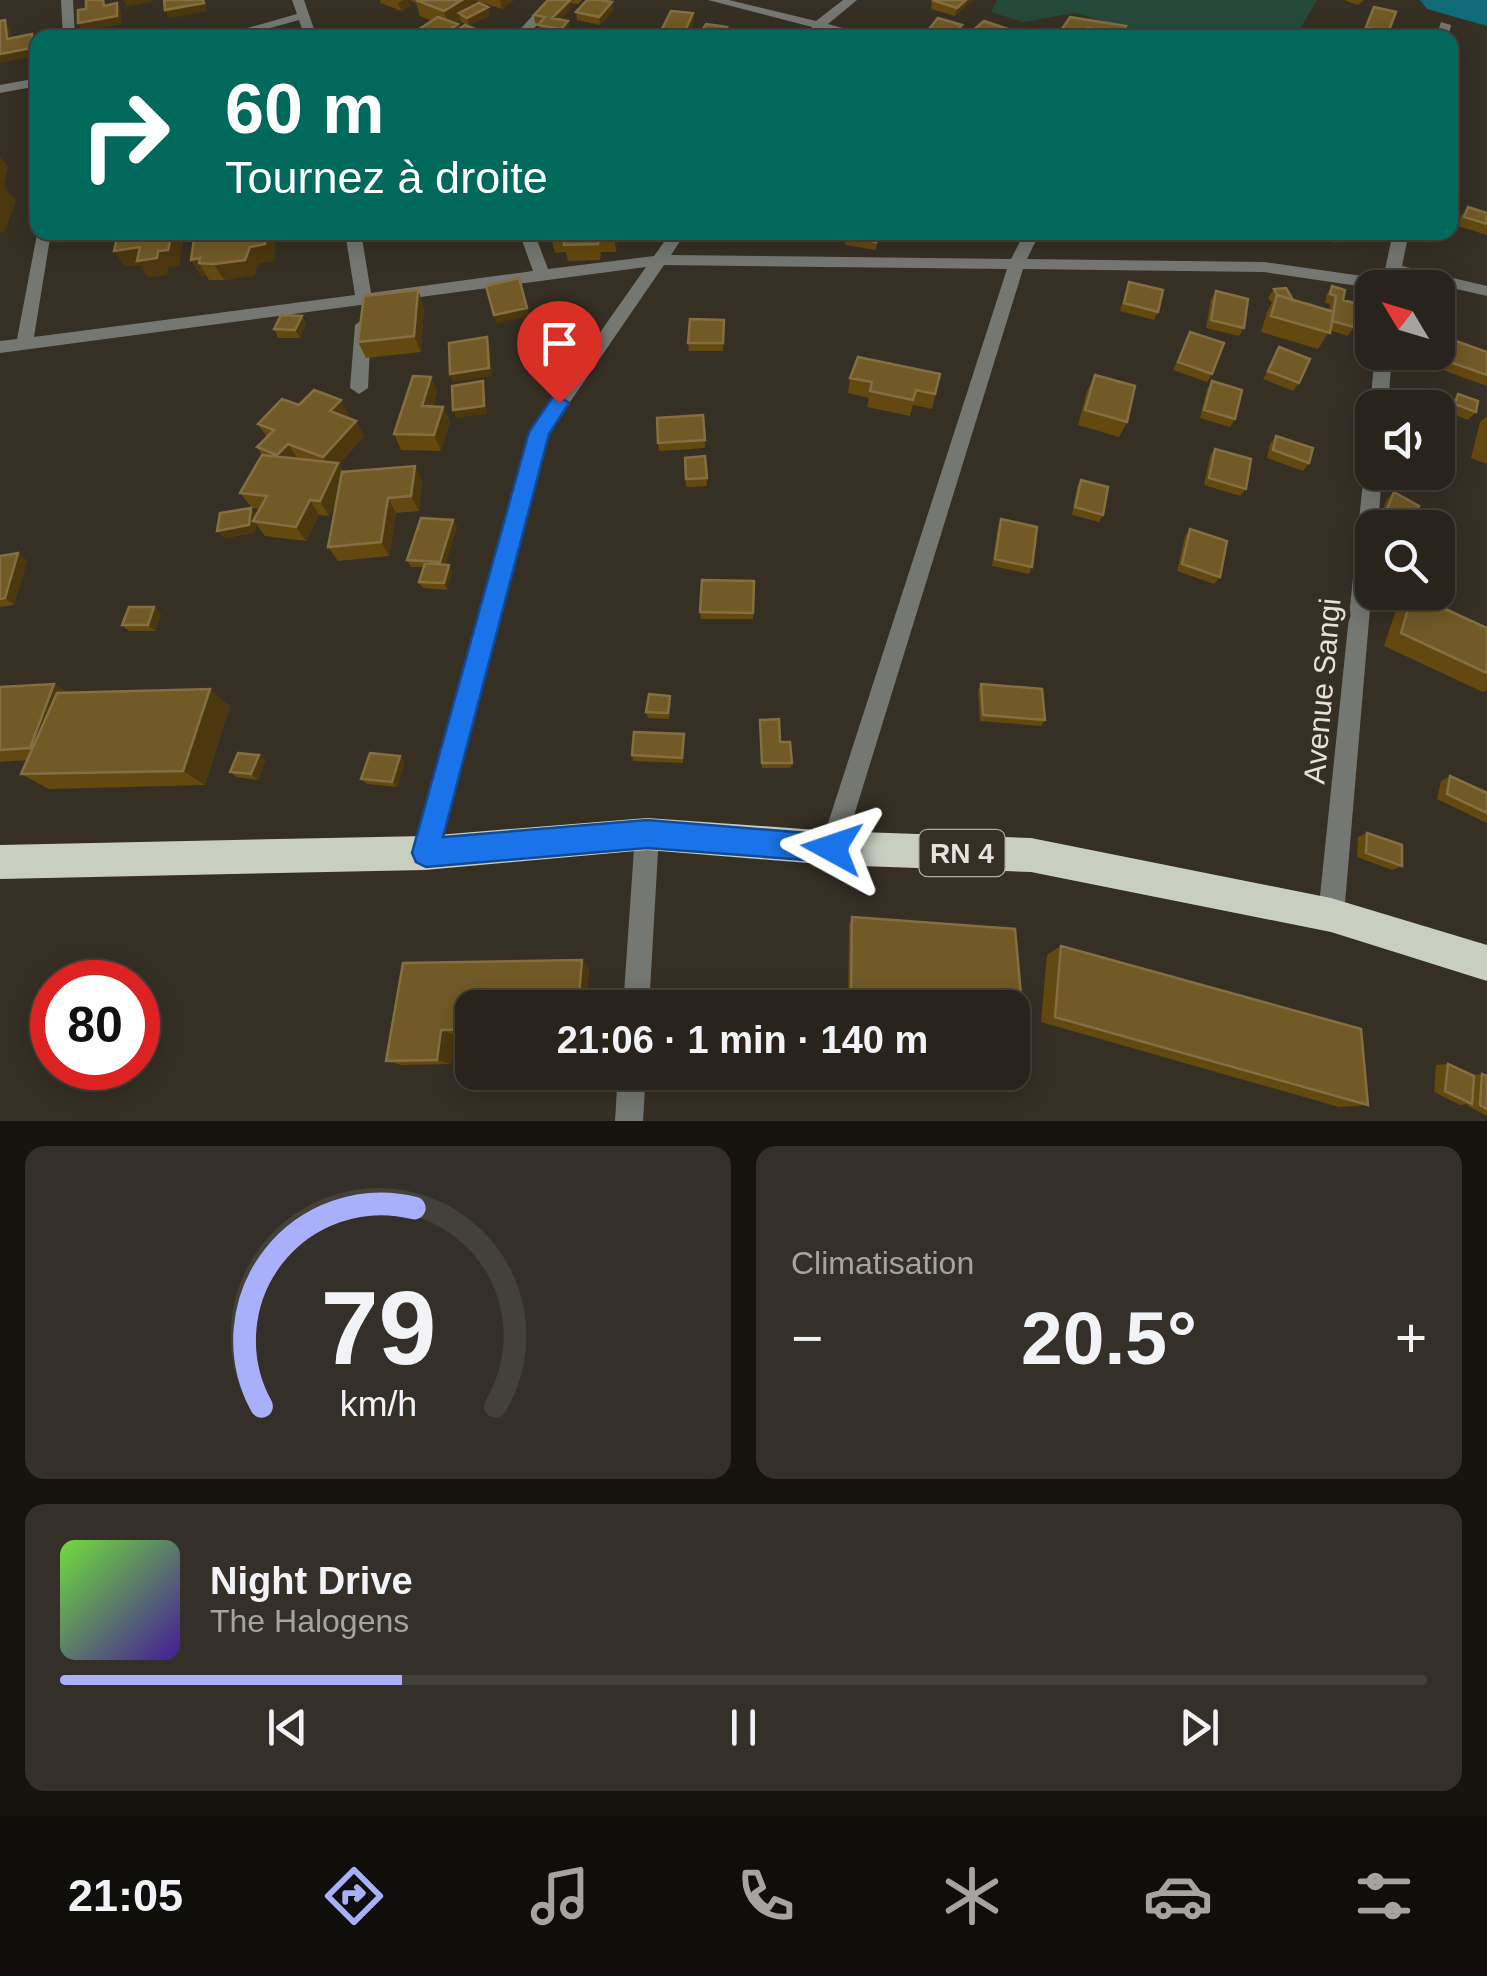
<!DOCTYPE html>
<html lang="fr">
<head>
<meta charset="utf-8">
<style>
  body { margin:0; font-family:Helvetica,sans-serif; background:#342f28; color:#f1f3f6; height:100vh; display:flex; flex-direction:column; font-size:38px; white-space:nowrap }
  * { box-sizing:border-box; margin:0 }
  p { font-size:32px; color:#a5a4a3 }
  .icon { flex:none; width:55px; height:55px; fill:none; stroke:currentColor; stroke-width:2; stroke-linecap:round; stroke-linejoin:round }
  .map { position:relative; height:1121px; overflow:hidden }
  .panel { display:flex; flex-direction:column; gap:25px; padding:25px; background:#16130f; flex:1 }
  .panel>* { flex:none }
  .hud { position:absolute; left:30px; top:30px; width:1428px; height:210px; border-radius:20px; box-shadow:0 5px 25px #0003,0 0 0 2px #44403a; background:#00695c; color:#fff; overflow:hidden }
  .needle { width:65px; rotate:308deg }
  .controls { position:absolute; left:1355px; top:270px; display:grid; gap:20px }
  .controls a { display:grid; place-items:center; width:100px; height:100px; border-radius:20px; background:#28231b; box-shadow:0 5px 25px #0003,0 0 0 2px #44403a; font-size:50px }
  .speed { position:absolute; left:30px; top:960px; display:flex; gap:20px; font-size:50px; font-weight:700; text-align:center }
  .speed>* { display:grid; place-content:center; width:130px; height:130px; border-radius:50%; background:#28231b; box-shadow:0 5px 25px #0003,0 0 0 2px #44403a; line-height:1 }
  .speed .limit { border:15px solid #d22; background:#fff; color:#111 }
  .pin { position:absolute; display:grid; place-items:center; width:85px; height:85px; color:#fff; margin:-102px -42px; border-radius:50% 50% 50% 0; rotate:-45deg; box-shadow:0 0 10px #0007 }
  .pin .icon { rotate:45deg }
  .me { position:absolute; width:110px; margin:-55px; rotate:275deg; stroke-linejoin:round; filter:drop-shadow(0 0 8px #0008) }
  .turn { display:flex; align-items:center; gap:35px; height:210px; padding:0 30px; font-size:45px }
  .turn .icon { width:130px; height:130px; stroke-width:2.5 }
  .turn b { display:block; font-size:70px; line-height:85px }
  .big { font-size:75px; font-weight:700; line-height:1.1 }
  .panel .card { flex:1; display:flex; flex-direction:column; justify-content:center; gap:15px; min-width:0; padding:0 35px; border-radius:20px; background:#342f28 }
  .panel .dial { align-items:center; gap:0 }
  .dial svg { height:260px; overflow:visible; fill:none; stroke:#44403a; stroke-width:7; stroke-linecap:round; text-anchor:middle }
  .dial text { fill:#f1f3f6; stroke:none }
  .song { display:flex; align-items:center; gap:30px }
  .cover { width:120px; height:120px; border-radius:15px; background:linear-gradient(135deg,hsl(100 70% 55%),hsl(260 70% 35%)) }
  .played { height:10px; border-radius:5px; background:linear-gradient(90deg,#a8b0fc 25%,#44403a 25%) }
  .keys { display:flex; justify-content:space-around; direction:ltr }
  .heat { display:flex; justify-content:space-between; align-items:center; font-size:55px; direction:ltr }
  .panel .tiles { flex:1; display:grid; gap:25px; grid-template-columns:1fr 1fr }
  .card:last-child { grid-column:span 2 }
  .trip { position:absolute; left:455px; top:990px; width:575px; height:100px; border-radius:20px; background:#28231b; box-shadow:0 5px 25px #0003,0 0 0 2px #44403a; font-weight:700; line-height:100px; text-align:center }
  .tab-bar { display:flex; height:160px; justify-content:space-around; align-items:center; background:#100e0b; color:#a5a4a3 }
  .tab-bar .icon { width:70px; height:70px }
  .tab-bar .selected { color:#a8b0fc }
  .tab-bar b { font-size:45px; color:#f1f3f6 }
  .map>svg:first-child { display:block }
  .green { fill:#264a3a }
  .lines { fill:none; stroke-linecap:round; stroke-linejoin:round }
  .river { fill:#116a77; fill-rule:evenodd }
  .service { fill:#757872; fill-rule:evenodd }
  .minor { fill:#757872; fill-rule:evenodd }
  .trunk { fill:#c8cec0; fill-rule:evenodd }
  .wall { fill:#634910 }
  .shaded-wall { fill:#4b380f }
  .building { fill:#715a26; stroke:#836f42; stroke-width:2.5 }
  .route { fill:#1a73e8; stroke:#114b97; stroke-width:2.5 }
  .labels { text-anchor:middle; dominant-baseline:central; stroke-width:10; stroke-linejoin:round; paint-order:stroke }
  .shield { fill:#362f24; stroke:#b1aca4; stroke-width:2.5 }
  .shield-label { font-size:28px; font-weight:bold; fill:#e6e2db }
  .street-label { font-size:30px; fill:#e6e2db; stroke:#362f24 }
</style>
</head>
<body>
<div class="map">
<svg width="1487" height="1121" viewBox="0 0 1487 1121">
  <rect width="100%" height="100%" fill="#362f24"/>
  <path class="green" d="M997,0H1317L1295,38L1159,37L1075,13L1023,22L991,12Z"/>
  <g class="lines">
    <path class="river" d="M1420,0H1487V26L1427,9Z"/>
    <path class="service" d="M363,319L371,325L368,388L359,394L350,388L355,325Z"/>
    <path class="minor" d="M61,0H73L75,38H63Z
      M292,0H304L317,38H305L299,20L234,38H212L297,14Z
      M547,0H560L525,38H512Z
      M708,0H729L816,21L843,0H857L828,24L879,38H855L823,30L819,38H806L812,27Z
      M1441,22L1451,25L1448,38H1436Z
      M1147,33L1151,34L1153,38H1141Z
      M38,78V86L0,93V85Z
      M38,229V232H51L34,337L355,295L345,232H361L371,293L533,271L519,232H534L548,269L654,256L671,232H686L671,255L1011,259L1025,232H1040L1027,259L1264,262L1383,279L1393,232H1409L1402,266L1487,286V296L1400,276L1396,288H1372L1264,272L1023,269L844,848L841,857L832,860L823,857L820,848L1007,269L664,265L548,434L437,853L434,862L425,865L416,862L413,853L530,432L646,267L0,353V341L17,339Z
      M1375,352H1392L1388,408H1372V412L1370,408Z
      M1372,465V472H1382L1378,528H1372V585L1344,915L1340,924L1331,928L1322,924L1318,915L1364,472Z
      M647,822L655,826L659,834L649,1008H623L635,834L639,826Z
      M618,1072H646L643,1121H615Z"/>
    <path class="trunk" d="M647,818L832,831L1031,838L1331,898L1487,945V981L1331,932L1031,872L832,865L647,850L425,870L0,879V845L425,836Z"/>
  </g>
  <path class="wall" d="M380,0H408L410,6L401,11L381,3Z
    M409,0H473L474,5L490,15L469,26L461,22L460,20L455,23L458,24L459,29L480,31L481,38H461L459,33L452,38H414L413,33L432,21L420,16L416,3Z
    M474,0H514L502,9Z
    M548,0H582L578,4L570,3L571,8L560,20L568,21L569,29L563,37L540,33L539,24L535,23L534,15Z
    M932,0H973L955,16L931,9Z
    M1344,0H1364L1358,5Z
    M1374,7L1388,33L1386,38H1369L1362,36Z
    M613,11L600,25L577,20L576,12Z
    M693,13L694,21L687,38L663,37L662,29Z
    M1070,17L1126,26L1121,38H1059L1060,32Z
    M971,32L1015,38H970Z
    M1468,207L1487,213V235L1458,226L1461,216Z
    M617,232L616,252H601L600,260L568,261L566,252L555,253L551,236Z
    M847,232H882L875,250L845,245Z
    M978,232H992L989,237Z
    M1321,232H1343L1336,243L1319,237Z
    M275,243L274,261L259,263L254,276L224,280H209L206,275L201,276L191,260Z
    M1129,282L1158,312L1154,320L1120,311Z
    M1332,286L1343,300L1354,327L1348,336L1330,330L1318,349L1261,332L1267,312L1272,303L1268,298L1274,289L1293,300L1329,310L1330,304L1325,303L1327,294Z
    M1216,291L1244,328L1239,336L1206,328L1211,299Z
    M424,307L421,352L366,358L358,342Z
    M302,316L306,324L300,338H278L274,329Z
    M724,320L723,351H689L688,343Z
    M1190,332L1212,374L1207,382L1173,370Z
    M1453,340L1487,352V386L1440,369L1446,348Z
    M1279,347L1299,383L1293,391L1263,379Z
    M940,374L932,409L913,405L910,416L867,407L869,398L848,393L850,378Z
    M1095,375L1127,422L1119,437L1078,425L1087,391Z
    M431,377L437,392L433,407H443L450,422L441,451L401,450L394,434Z
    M1212,381L1235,419L1230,427L1200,418L1207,389Z
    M1458,394L1476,412L1468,420L1447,412L1451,402Z
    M299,405L349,416L347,418L356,421L364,436L339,465L344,472L422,481L419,511L396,513L389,556L338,561L328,547L337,500L329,516L319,515L306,541L265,536L256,524L255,533L224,538L251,508L257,515L260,509L252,508L240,493L262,455L257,447L267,437L258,424Z
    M703,415L705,448L659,451L658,443Z
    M1487,416V464L1471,458L1480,422Z
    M1276,436L1309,463L1303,471L1267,458L1270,444Z
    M1215,449L1246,489L1240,496L1204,485L1210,456Z
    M705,456L707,486L686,487L685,458Z
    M1081,480L1103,515L1099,522L1072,515L1077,487Z
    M1394,492L1414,520L1406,527L1380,516L1387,499Z
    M1001,519L1032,567L1029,574L992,566L998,527Z
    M453,520L457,527L445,565H449L452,572L447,590L423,588L419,582L424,567H411L407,560Z
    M1190,529L1220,577L1214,584L1177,571L1185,536Z
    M18,553L27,561L14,605L0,607V556Z
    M754,581L753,619H701L700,612Z
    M1402,592H1438L1441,607L1487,628V690L1483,692L1384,646Z
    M161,614L155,631H129L122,625Z
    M54,684L67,692L230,706L205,785L49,789L21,774L27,760L0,762V687Z
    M981,684L1045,720L1041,726L980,721L978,690Z
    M671,702L669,719L648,718L646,712Z
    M760,720L780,742L792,763L791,768H762Z
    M684,734L683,763L633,761L632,755Z
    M259,755L266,760L258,780L237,777L230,772Z
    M405,762L397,787L367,784L361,779Z
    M1450,776L1487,793V823L1437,799L1441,781Z
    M1367,833L1402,866L1392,870L1357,857L1358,837Z
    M852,917L1022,1006L1013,1010L1012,1008H982L848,997L849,924Z
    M1061,946L1368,1105L1339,1107L1041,1022L1047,955Z
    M403,963L589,968L586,1008H472V1035H455L451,1064L402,1065L386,1061Z
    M1448,1064L1471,1075L1482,1074L1487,1076V1116L1468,1106V1104L1460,1105L1434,1092L1436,1065Z"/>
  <path class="shaded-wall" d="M123,0H154V1L127,7Z
    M205,0L207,11L169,18L165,10Z
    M404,0H408L410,6L401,11L398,3Z
    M462,0H473L475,10L459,13L460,20L449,27L444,11Z
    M500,0H514L502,9Z
    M570,0L571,8L553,27L552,18Z
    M966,0H973L955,16L957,8Z
    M612,2L613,11L600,25L599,17Z
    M117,3L121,11L122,24L83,31L78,23Z
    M488,7L490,15L469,26L467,18Z
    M693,13L694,21L686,38L685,31Z
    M5,20L10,29L12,47L7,39Z
    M568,21L569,29L563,37L561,29Z
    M458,24L459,33L452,38H437Z
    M962,25L960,33L956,38H951Z
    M32,34L37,43V56L0,63V54Z
    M0,156L8,167L4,185L16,201L5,231L0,232Z
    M172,232H178L183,242L179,266L168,268L167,275L148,278L140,265L125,267L114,251L140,247L158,251Z
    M262,232H269L275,243L274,261L259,263L254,276L224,280L214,264L250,247Z
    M613,232H617L616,252Z
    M200,258L199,263L206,275L201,276L191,260Z
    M418,290L424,307L421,352L414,336Z
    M527,308L530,316L496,323L494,315Z
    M302,316L306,324L300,338L295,330Z
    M487,337L490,346L492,376L453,382L450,374Z
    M431,377L437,392L428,422L422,406Z
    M483,381L485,389L487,414L456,418L453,410Z
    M341,400L349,416L339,426L330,411Z
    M443,407L450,422L441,451L434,435Z
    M356,421L364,436L339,465L347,478L329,516L320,501L333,472L323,457Z
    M288,444L298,459L287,470L277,455Z
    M415,466L422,481L419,511L411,496Z
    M388,498L396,513L389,556L381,542Z
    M310,500L319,515L306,541L296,527Z
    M251,508L257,515L253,521L256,524L255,533L224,538L217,531Z
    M453,520L457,527L444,569L440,562Z
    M18,553L27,561L14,605L5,598Z
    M449,565L452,572L447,590L444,583Z
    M154,607L161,614L155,631L148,625Z
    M54,684L72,696L49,759L30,748Z
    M210,689L230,706L205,785L183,771Z
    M259,755L266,760L258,780L251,774Z
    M400,756L405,762L397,787L392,782Z
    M582,960L589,968L586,1008H578Z
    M441,1030L455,1035L451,1064L437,1060Z"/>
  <path class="building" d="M86,0H103L104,6L117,3V16L78,23V10L86,9Z
    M164,0H203L204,3L165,10Z
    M416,0H462L444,11Z
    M548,0H570L552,18L568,21L561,29L538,25L545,17L534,15Z
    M587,0H599L612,2L599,17L576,12Z
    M932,0H966L957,8Z
    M479,3L488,7L467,18L459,13Z
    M1374,7L1396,12L1388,33L1366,27Z
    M671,11L693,13L685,31L662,29Z
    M438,17L458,24L437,38H424L413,33Z
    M1070,17L1126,26L1120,36L1088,28L1082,38L1060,32Z
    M938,18L962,25L951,38H940L926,33Z
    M5,20L7,39L32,34V48L0,54V21Z
    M984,21L1017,32L1010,38H988L971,32Z
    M706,24L727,27L721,38H697Z
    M465,25L480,31L473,35L459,29Z
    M1468,207L1487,213V224L1464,217Z
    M121,232H172L168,250L158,251L157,258L137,261L140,247L114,251L118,233Z
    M195,232H266L265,244L250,247L245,260L214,264L199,263L200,258L191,260Z
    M552,232H613V235L599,236L598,244L564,245L565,236H551Z
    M847,232H880L876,242L846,236Z
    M519,278L527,308L494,315L486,286Z
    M1129,282L1163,290L1158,312L1124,303Z
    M1332,286L1345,290L1343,300L1358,304L1354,327L1332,321L1336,296L1330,294Z
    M1286,288L1293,300L1277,295L1274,289Z
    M418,290L414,336L358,342L364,296Z
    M1216,291L1248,299L1244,328L1211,320Z
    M1277,295L1334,312L1330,333L1271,316Z
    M281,315L302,316L295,330L274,329Z
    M690,319L724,320L723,343H688Z
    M1190,332L1224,343L1212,374L1178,362Z
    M487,337L489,368L450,374L449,343Z
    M1453,340L1487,352V375L1447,361Z
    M1279,347L1310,359L1299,383L1268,371Z
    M858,357L940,374L935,394L916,390L913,400L870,391L872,382L850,378Z
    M1095,375L1135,386L1127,422L1085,410Z
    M413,376L431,377L422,406L443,407L434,435L394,434Z
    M483,381L484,406L453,410L452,386Z
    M1212,381L1242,390L1235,419L1204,410Z
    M314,390L341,400L330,411L356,421L323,457L288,444L277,455L257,447L274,430L258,424L282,399L299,405Z
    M1458,394L1478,401L1476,412L1455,404Z
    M703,415L705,440L658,443L657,418Z
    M1276,436L1313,448L1309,463L1273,450Z
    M1215,449L1251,459L1246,489L1209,478Z
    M262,455L338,463L320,501L310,500L296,527L253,521L267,496L240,493Z
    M705,456L707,478L686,479L685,458Z
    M415,466L411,496L388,498L381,542L328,547L342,472Z
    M1081,480L1108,487L1103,515L1075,507Z
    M1394,492L1419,506L1414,520L1387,509Z
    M251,508L249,525L217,531L220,513Z
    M421,518L453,520L440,562L407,560Z
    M1001,519L1037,527L1032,567L995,559Z
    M1190,529L1227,541L1220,577L1182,564Z
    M18,553L5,598L0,599V556Z
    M425,563L449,565L444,583L419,582Z
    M702,580L754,581L753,613L700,612Z
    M1438,589L1445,593L1441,607L1487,628V673L1401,633L1413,592H1438Z
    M129,607H154L148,625H122Z
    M54,684L30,748L0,750V687Z
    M981,684L1042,689L1045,720L983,715Z
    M210,689L183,771L21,774L57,693Z
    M649,694L670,696L668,713L646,712Z
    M779,719L780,742H790L792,763H762L760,720Z
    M634,732L684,734L682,758L632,755Z
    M238,753L259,755L251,774L230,772Z
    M370,753L400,756L392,782L361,779Z
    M1450,776L1487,793V813L1447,794Z
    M1367,833L1402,845V866L1366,853Z
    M852,917L1015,929L1022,1006L851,992Z
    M1061,946L1361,1029L1368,1105L1055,1017Z
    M582,960L578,1008H472V1029L441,1030L437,1060L386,1061L403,963Z
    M1448,1064L1474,1076L1472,1104L1445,1091Z
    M1482,1074L1487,1076V1109L1480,1105Z"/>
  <path class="route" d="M559,396L569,403L549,434L443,837L647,820L832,835L841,839L845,848L841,858L832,862L647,848L426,867L416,862L412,853L529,432L552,398Z"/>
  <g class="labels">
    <rect class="shield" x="919.5" y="830" width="85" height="46" rx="8"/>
    <g class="shield-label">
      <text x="962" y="853">RN 4</text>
    </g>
    <g class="street-label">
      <text transform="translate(1322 691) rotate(-85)">Avenue Sangi</text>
    </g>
  </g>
</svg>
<div class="controls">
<a><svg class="needle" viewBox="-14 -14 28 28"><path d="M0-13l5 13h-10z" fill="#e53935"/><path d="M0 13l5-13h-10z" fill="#a5a4a3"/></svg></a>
<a><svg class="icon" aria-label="sound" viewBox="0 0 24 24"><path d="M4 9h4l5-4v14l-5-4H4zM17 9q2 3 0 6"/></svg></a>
<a><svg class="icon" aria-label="search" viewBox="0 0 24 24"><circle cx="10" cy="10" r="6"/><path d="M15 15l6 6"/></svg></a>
</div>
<div class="speed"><div class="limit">80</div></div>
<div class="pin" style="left:559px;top:403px;background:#d93025"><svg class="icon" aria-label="arrive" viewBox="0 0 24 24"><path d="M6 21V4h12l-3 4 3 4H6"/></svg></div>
<svg class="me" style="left:832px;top:848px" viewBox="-20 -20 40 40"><path d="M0-17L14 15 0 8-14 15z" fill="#1a73e8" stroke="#fff" stroke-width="4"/></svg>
<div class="trip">21:06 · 1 min · 140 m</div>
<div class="hud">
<div class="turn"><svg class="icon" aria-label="right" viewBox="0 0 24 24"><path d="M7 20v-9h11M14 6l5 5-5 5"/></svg><div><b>60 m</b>Tournez à droite</div></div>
</div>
</div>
<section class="panel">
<div class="tiles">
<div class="card dial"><svg viewBox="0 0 100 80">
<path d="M14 69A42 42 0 1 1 86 69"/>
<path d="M14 69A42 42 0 0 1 61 8" stroke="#a8b0fc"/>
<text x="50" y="56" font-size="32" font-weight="700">79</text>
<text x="50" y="72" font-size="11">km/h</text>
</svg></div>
<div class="card"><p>Climatisation</p>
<div class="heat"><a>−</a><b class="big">20.5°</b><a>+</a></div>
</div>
<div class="card">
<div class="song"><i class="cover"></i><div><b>Night Drive</b><p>The Halogens</p></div></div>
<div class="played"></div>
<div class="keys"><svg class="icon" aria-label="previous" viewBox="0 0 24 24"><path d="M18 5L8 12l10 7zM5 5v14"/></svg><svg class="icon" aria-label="pause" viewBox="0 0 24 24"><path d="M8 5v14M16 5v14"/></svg><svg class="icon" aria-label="next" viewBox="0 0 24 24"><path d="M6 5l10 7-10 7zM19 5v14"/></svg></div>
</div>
</div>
</section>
<nav class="tab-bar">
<b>21:05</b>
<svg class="icon selected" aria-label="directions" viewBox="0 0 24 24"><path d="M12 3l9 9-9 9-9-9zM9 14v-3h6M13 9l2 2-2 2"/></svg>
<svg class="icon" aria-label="music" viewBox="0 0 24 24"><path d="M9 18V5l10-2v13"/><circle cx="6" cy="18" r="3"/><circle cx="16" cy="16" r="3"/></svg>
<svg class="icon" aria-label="phone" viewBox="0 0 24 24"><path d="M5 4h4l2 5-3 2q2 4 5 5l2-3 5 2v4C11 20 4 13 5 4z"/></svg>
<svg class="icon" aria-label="climate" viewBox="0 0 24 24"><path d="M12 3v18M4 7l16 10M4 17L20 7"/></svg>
<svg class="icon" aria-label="car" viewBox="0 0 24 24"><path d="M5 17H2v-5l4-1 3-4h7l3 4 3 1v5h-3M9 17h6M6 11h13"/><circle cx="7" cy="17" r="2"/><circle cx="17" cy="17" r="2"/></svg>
<svg class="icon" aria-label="filters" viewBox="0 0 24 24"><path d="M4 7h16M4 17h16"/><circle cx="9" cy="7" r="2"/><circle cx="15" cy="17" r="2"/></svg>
</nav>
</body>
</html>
